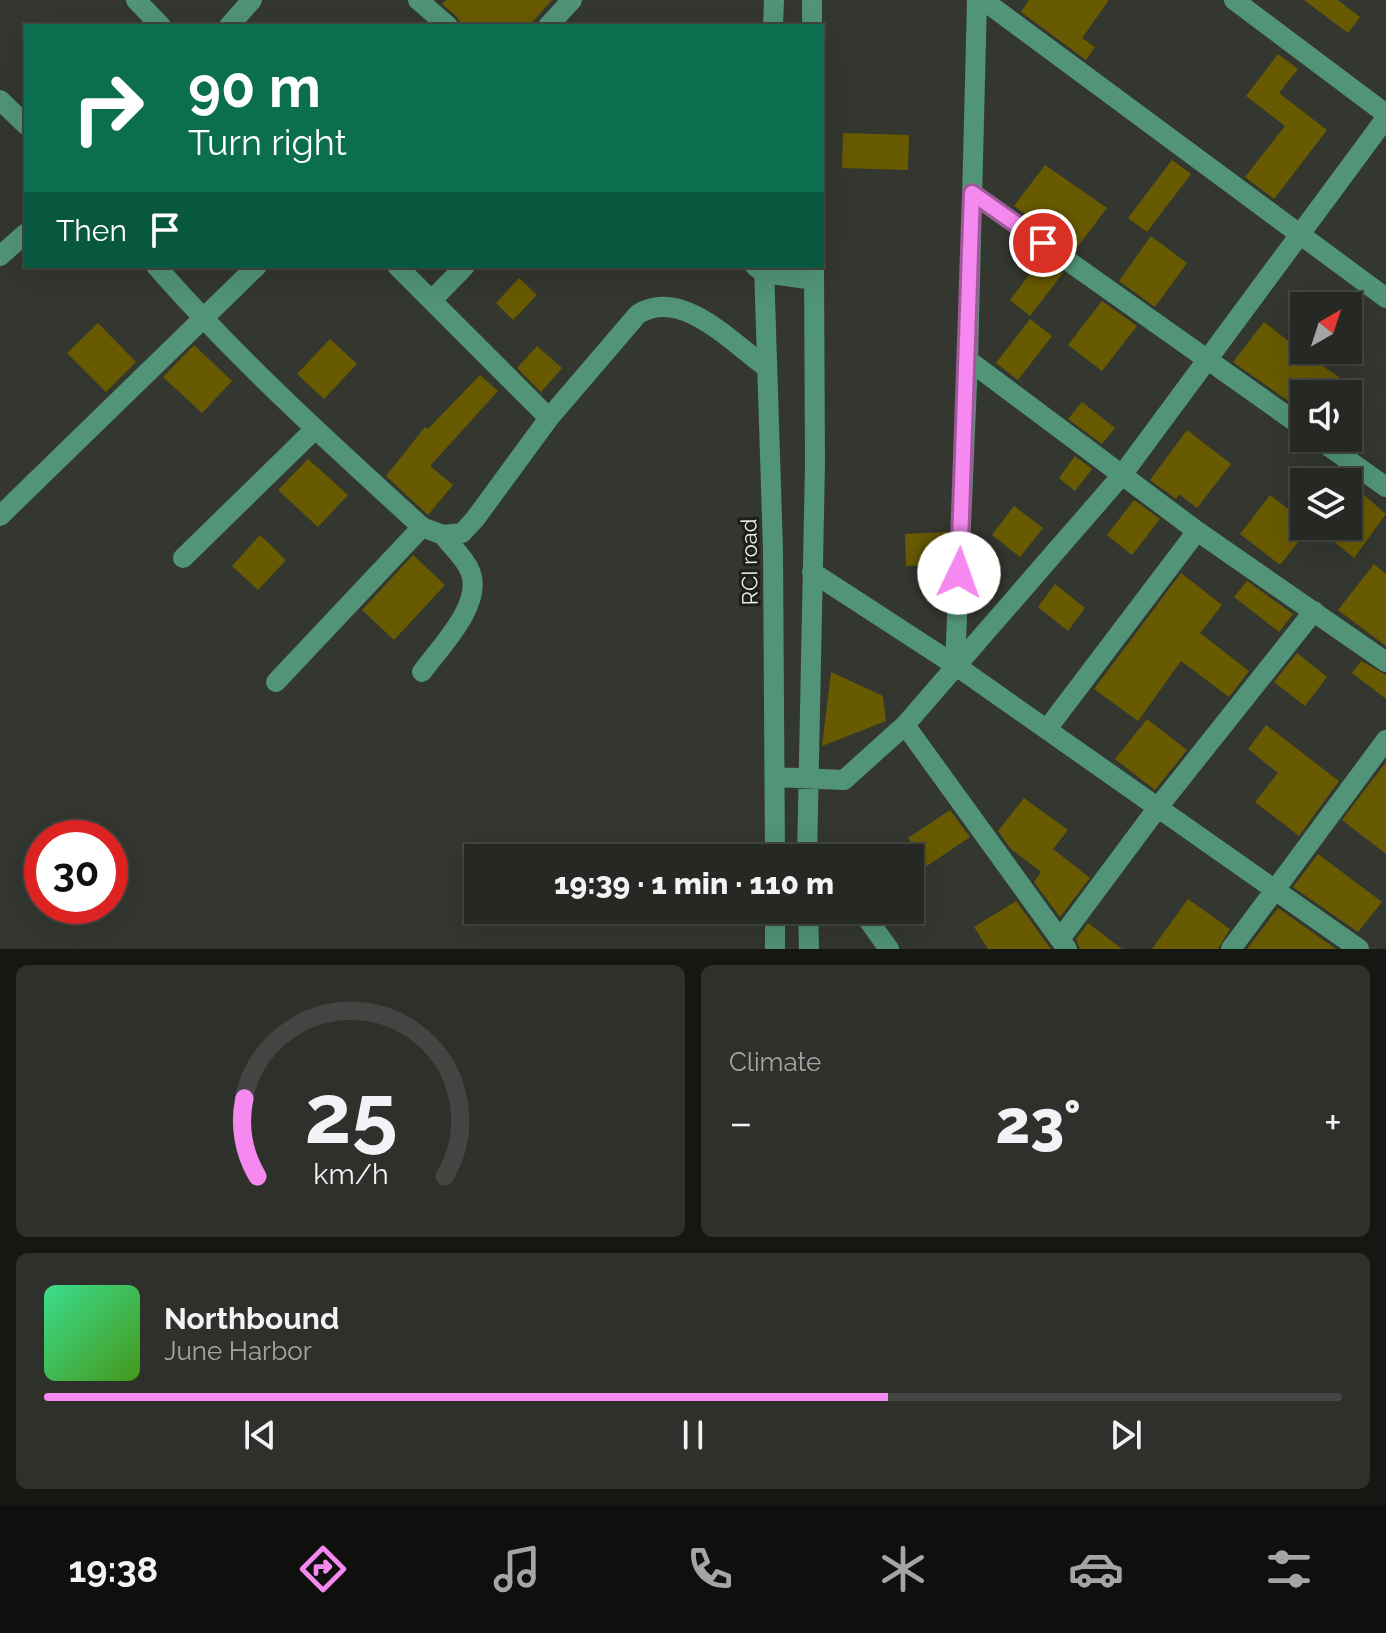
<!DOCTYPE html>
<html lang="en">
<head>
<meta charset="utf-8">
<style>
  body { margin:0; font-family:Raleway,sans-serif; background:#2e312b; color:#f1f3f6; height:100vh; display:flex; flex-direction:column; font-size:30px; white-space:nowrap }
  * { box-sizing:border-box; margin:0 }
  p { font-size:26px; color:#a4a6a6 }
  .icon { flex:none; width:44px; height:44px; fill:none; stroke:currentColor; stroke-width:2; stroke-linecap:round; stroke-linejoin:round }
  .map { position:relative; height:949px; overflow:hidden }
  .details { display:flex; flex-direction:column; gap:16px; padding:16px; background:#151713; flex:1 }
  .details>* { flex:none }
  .guide { position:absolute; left:24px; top:24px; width:800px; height:244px; border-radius:0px; box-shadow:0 8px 32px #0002,0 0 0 2px #424541; background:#0b6e4f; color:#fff; overflow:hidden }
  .needle { width:52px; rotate:39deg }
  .tools { position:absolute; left:1290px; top:292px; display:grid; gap:16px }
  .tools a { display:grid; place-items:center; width:72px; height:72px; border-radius:0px; background:#262923; box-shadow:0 8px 32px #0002,0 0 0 2px #424541; font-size:40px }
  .speed { position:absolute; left:24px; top:820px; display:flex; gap:16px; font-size:40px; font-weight:700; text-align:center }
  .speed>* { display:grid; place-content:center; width:104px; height:104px; border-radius:50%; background:#262923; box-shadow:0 8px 32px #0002,0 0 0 2px #424541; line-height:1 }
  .speed .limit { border:12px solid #d22; background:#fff; color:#111 }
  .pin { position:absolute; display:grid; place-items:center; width:68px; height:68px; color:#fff; margin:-34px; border:4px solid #fff; border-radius:50%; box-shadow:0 2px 8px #0007 }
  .me { position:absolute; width:88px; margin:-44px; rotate:3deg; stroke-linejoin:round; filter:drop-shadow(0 0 6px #0008) }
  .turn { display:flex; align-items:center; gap:28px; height:168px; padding:0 32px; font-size:36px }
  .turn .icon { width:104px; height:104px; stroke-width:2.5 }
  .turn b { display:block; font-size:56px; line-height:68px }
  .then { display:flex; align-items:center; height:76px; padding:0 32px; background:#0003; gap:16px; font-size:30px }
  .big { font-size:60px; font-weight:800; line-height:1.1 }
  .details .tile { flex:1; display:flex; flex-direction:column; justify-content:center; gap:12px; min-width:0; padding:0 28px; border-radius:12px; background:#2e312b }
  .details .dial { align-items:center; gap:0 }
  .dial svg { height:208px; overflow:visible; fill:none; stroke:#424541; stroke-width:7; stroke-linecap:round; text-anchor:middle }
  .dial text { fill:#f1f3f6; stroke:none }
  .song { display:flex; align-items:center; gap:24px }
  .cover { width:96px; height:96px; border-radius:12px; background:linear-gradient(135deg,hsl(150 70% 55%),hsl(100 70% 35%)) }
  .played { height:8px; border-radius:4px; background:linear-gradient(90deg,#f589ef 65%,#424541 65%) }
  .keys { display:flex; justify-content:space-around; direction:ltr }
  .heat { display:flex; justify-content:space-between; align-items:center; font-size:44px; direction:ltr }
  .details .tiles { flex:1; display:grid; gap:16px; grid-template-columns:1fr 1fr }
  .tile:last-child { grid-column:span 2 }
  .trip { position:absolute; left:464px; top:844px; width:460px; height:80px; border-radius:0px; background:#262923; box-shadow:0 8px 32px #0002,0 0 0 2px #424541; font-weight:800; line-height:80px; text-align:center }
  .dock { display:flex; height:128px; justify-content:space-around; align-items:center; background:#0f100e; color:#a4a6a6 }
  .dock .icon { width:56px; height:56px }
  .dock .active { color:#f589ef }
  .dock b { font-size:36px; color:#f1f3f6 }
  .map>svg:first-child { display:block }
  .building { fill:#685a01 }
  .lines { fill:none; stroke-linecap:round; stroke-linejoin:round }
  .minor { stroke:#519477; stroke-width:20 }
  .route-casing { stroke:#9f599b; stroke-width:20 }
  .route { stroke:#f589ef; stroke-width:14 }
  .labels { text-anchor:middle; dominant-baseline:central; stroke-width:6; stroke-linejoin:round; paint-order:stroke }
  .street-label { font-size:22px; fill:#ecefea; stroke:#1c1e1a }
</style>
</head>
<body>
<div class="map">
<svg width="1386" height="949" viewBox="0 0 1386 949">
  <rect width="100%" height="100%" fill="#33372f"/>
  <path class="building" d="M446,0H552L529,26H461L457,17L442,4Z
    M1029,0H1109L1082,38L1095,47L1086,60L1021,12Z
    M1304,0H1338L1360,17L1348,33Z
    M1278,54L1298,69L1279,93L1327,130L1274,199L1245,177L1285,126L1246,96Z
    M843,133L909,135L908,170L842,168Z
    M1172,160L1191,174L1147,232L1128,218Z
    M1045,165L1107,208L1075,250L1014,206Z
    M1151,236L1187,263L1155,307L1119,281Z
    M1042,258L1063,273L1030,316L1010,300Z
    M519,278L537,295L513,320L496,303Z
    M1102,301L1137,326L1102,371L1068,345Z
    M1030,319L1052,336L1018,380L996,363Z
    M1264,322L1308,356L1364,394H1304V412L1233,362Z
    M98,323L136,362L106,392L67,353Z
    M330,339L357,364L324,399L297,374Z
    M194,345L232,381L202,413L163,377Z
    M537,346L562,368L541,392L517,368Z
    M480,375L498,391L430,466L453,485L428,515L386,476L425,427L428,429Z
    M1082,402L1115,428L1102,444L1068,419Z
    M1187,430L1231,464L1197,508L1179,494L1176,499L1150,480Z
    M1075,456L1092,469L1075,491L1059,478Z
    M308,459L348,495L318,527L278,490Z
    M1270,495L1304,521V526H1311L1280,565L1240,534Z
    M1364,495L1386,514L1354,558L1333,541L1343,526H1348V519Z
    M1134,500L1160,519L1132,555L1107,535Z
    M1014,506L1043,528L1020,557L992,535Z
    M948,532L946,565L906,566L905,534Z
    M260,535L286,560L258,590L232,566Z
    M413,555L445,585L394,640L362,610Z
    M1374,564L1386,574V646L1338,610Z
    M1181,573L1222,605L1200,633L1249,671L1229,697L1181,661L1138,721L1094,689Z
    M1247,581L1293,614L1279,632L1234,597Z
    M1055,584L1085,608L1068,631L1038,607Z
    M1297,653L1327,677L1305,706L1274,682Z
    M1361,661L1386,675V699L1352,673Z
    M831,672L883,696L886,721L822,746Z
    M1147,719L1187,750L1155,790L1115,759Z
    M1266,725L1339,781L1299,836L1255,802L1278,773L1248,749Z
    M1386,762V854L1342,820Z
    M1024,798L1068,830L1053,849L1090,878L1060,917L1034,882L1041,872L1010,848L998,831Z
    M950,810L970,837L927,866L908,838Z
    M1318,854L1382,902L1358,932L1293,887Z
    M1188,899L1230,929L1218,949H1152Z
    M1016,901L1051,949H988L974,927Z
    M1278,908L1336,949H1247Z
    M1088,923L1122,949H1080L1076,939Z"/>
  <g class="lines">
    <path class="minor" d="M136,0L161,26
      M418,0L448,26
      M983,0L1386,298
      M1234,0L1386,114
      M229,26L252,0
      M548,26L572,0
      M773,26L774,0
      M812,26V0
      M0,100L26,125
      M972,193L1304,428
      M0,256L26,233
      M156,266C238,360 330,443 422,527L443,535L462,533L475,519L549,418L638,314C682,287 732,343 767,368
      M397,266L549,418
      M755,266L764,273L814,280
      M764,266L773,550L775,858
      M432,300L465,266
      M968,360L1197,531L1386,662
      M1317,438L1386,487
      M0,516L257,266
      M183,558L315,429
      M812,572L955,665L1359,949
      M955,665L968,360L977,0
      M422,672C440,647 484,604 470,571C465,558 451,546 443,535
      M276,682L422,527
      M905,725L1067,949
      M1047,729L1197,531
      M775,777L844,780L905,725L1122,475L1386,118
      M807,858L815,464L814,266
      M808,910L809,949
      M861,910L889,949
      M1060,939L1159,806L1314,611
      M775,949V910
      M1231,949L1386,740"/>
  </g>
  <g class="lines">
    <defs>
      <path id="route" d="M959,573L972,193L1043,243"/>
    </defs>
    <use href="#route" class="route-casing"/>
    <use href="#route" class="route"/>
  </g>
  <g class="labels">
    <g class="street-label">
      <text transform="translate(749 562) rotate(-91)">RCI road</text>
    </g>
  </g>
</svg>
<div class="tools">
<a><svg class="needle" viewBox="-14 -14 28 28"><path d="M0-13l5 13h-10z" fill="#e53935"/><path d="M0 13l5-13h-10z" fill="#a4a6a6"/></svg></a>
<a><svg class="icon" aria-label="sound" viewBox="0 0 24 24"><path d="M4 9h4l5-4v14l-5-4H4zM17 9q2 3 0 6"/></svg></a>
<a><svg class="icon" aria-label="layers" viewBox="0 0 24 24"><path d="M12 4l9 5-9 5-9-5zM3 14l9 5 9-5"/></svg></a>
</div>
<div class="speed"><div class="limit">30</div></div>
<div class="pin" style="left:1043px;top:243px;background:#d93025"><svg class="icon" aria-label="arrive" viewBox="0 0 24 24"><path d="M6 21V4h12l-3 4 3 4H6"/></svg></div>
<svg class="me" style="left:959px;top:573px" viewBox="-20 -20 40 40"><circle r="19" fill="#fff"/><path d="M0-13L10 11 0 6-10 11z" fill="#f589ef"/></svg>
<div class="trip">19:39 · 1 min · 110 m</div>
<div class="guide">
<div class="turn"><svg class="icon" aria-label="right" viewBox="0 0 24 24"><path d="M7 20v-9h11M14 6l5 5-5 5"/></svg><div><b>90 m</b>Turn right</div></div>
<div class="then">Then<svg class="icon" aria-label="arrive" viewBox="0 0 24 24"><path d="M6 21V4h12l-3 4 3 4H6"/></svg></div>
</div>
</div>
<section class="details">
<div class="tiles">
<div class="tile dial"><svg viewBox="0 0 100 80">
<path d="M14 69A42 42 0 1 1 86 69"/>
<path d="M14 69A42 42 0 0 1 9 39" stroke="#f589ef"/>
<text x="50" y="56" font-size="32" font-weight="700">25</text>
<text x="50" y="72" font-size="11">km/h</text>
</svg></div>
<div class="tile"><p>Climate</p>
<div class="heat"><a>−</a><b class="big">23°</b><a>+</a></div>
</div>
<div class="tile">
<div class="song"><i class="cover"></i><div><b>Northbound</b><p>June Harbor</p></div></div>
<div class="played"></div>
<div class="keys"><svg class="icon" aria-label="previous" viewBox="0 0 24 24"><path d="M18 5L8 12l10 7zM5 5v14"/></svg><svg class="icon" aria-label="pause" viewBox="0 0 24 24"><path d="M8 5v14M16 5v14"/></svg><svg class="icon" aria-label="next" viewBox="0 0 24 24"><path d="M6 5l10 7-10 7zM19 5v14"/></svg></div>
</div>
</div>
</section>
<nav class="dock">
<b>19:38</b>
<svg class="icon active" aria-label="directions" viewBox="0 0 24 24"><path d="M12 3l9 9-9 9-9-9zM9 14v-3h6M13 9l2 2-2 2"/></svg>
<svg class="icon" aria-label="music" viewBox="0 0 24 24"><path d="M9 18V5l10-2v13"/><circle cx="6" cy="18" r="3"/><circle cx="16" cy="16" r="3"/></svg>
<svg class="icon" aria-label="phone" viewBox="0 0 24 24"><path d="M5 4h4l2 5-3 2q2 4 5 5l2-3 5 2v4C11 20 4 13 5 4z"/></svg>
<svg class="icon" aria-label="climate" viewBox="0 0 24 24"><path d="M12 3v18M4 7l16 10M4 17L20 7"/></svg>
<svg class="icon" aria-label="car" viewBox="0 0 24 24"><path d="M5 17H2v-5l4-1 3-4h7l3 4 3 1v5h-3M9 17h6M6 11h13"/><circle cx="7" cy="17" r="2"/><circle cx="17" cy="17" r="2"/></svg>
<svg class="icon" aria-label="filters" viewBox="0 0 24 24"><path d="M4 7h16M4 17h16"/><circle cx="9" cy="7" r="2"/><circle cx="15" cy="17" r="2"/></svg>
</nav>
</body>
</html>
